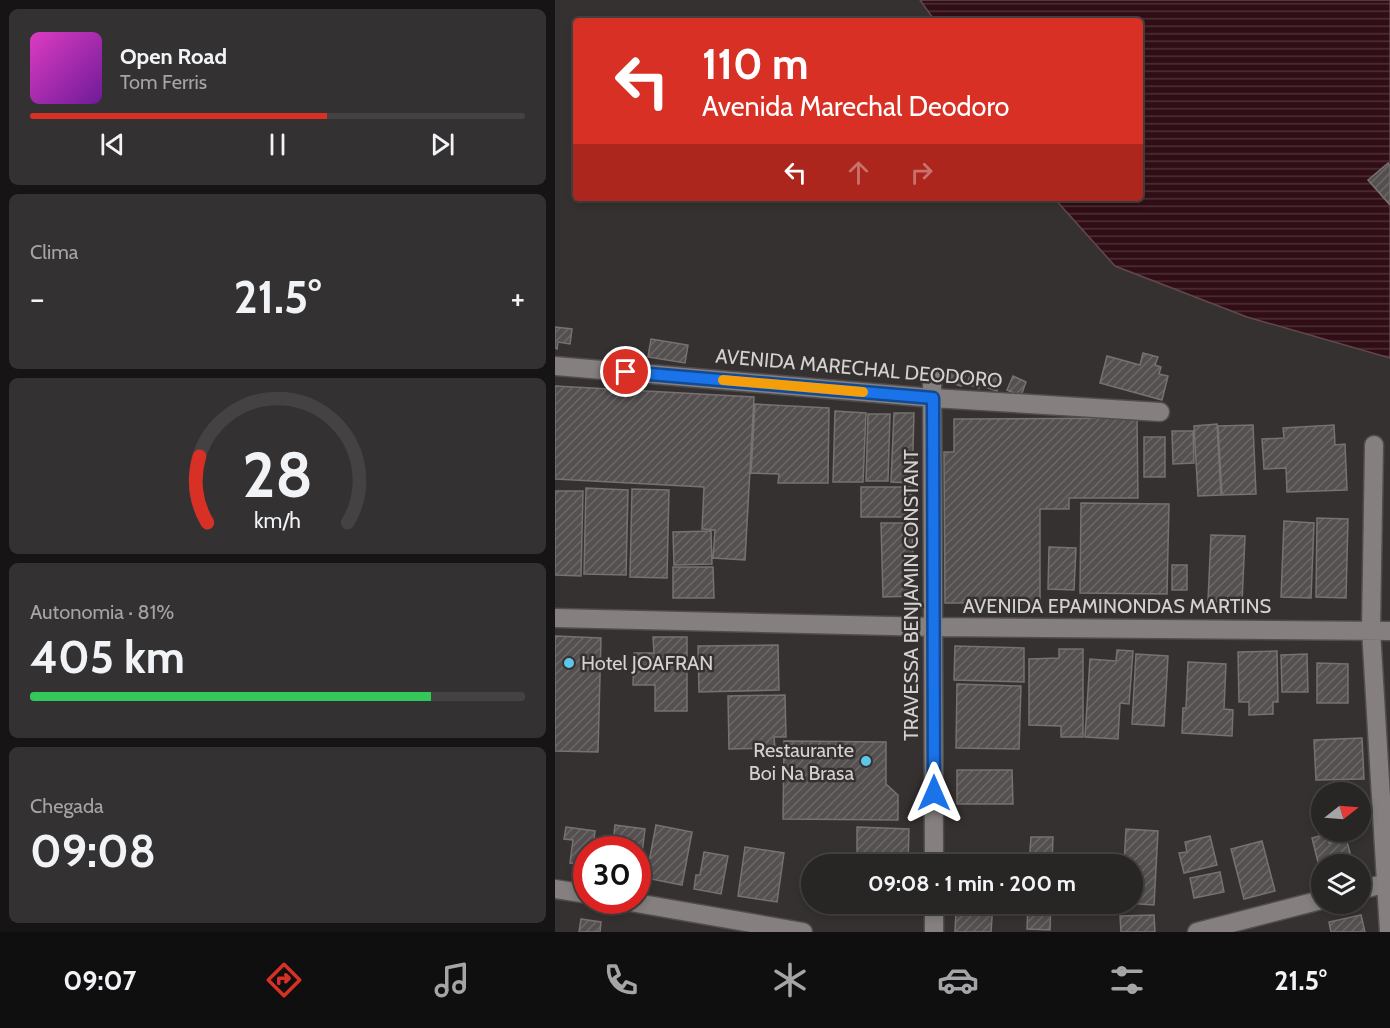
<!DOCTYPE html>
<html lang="pt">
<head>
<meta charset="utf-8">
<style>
  body { margin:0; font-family:Cabin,sans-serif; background:#343132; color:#f1f3f6; height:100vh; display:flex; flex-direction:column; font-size:22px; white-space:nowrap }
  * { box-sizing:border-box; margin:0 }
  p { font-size:20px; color:#a5a5a7 }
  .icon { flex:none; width:33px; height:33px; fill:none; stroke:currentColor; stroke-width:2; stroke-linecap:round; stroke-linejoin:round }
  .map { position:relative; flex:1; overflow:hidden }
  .side { display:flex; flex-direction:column; gap:9px; padding:9px; background:#161414; width:555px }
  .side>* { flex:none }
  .top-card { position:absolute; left:18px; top:18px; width:570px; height:183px; border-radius:6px; box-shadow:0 3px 9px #0003,0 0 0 2px #444242; background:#d93025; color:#fff; overflow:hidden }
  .needle { width:39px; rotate:73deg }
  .fabs { position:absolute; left:756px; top:782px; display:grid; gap:12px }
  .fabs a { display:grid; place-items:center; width:60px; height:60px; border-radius:50%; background:#282525; box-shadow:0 3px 9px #0003,0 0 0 2px #444242; font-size:30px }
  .speed { position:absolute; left:18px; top:836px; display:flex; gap:12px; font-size:30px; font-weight:700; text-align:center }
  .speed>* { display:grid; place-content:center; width:78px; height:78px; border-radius:50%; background:#282525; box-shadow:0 3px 9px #0003,0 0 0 2px #444242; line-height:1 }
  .speed .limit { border:9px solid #d22; background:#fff; color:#111 }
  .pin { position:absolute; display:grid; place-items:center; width:51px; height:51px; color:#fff; margin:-26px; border:3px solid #fff; border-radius:50%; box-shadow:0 2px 6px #0007 }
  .me { position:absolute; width:66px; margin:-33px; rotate:0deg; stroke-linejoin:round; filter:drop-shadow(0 0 4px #0008) }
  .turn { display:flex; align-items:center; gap:21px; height:126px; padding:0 30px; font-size:27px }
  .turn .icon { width:78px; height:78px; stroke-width:2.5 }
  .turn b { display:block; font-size:42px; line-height:51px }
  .lanes { display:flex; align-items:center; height:57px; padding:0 30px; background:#0003; justify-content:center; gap:30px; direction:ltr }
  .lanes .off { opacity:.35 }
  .big { font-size:45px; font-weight:800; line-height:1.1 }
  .side .card { flex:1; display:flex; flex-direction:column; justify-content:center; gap:9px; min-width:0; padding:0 21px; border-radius:9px; background:#343132 }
  .side .dial { align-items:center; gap:0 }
  .dial svg { height:156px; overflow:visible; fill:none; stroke:#444242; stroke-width:7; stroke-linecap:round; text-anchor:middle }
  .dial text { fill:#f1f3f6; stroke:none }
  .song { display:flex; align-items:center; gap:18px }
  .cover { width:72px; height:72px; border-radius:9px; background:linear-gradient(135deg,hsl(310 70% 55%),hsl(280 70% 35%)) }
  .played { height:6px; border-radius:3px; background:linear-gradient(90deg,#d93025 60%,#444242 60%) }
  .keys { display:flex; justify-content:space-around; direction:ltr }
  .heat { display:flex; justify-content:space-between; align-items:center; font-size:33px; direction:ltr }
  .charge { height:9px; border-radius:4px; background:linear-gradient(90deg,#34c759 81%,#444242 0) }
  .trip { position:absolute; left:246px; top:854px; width:342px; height:60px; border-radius:30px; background:#282525; box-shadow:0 3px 9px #0003,0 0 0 2px #444242; font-weight:800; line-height:60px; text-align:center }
  .tabs { display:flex; height:96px; justify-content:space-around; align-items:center; background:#100f0f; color:#a5a5a7 }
  .tabs .icon { width:42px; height:42px }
  .tabs .active { color:#d93025 }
  .tabs b { font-size:27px; color:#f1f3f6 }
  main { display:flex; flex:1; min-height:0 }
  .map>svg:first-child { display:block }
  .water { fill:url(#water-rules); stroke:#62484d; stroke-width:1.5 }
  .building { fill:url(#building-hatch); stroke:#777172; stroke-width:1.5 }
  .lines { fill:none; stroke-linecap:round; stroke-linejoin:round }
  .street-casing { stroke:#504d4d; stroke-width:21 }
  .street { stroke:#857f7f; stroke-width:18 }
  .route-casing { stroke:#114b97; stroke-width:15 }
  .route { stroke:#1a73e8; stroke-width:10 }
  .slow { stroke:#f59e0b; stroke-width:10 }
  .poi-dot { fill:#5cc7e8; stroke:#363131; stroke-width:2 }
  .labels { text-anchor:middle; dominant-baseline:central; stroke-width:5; stroke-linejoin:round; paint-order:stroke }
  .street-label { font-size:20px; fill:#d4d1d1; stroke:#363131 }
  .poi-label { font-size:20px; fill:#d4d1d1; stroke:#363131; text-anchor:start }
</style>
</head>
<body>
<main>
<section class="side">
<div class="card">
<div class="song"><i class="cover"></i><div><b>Open Road</b><p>Tom Ferris</p></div></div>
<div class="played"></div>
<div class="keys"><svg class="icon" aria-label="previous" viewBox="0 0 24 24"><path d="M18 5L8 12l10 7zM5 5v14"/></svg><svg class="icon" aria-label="pause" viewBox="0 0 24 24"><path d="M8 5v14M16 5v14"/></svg><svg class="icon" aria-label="next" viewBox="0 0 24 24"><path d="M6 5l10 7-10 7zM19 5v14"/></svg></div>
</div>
<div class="card"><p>Clima</p>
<div class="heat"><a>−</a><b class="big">21.5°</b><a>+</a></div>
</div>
<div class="card dial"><svg viewBox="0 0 100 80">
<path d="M14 69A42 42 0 1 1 86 69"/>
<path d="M14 69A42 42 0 0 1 10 35" stroke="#d93025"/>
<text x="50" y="56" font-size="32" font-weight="700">28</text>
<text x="50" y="72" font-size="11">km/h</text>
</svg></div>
<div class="card"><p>Autonomia · 81%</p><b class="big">405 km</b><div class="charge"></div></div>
<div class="card"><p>Chegada</p><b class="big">09:08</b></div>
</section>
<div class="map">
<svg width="835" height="932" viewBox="0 0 835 932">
  <defs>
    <pattern id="water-rules" width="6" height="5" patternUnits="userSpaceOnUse" patternTransform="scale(1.5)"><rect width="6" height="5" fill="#310e15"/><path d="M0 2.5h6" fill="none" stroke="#4e3036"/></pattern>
    <pattern id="building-hatch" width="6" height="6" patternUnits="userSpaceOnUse" patternTransform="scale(1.5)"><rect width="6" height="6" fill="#555050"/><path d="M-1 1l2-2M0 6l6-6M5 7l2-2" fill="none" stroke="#6d6868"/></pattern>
  </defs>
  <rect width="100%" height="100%" fill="#363131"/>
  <path class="water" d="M365,0H835V358L692,317L560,266L499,198H585V21H380Z"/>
  <path class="building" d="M833,163L835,166V205L813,180Z
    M0,327L17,329L15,344L3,342L2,349L0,348Z
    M96,339L133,345L130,363L93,357Z
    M588,353L603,357L600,365L606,367L604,374L613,376L607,400L545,383L552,356L585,365Z
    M398,369L411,374L406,386L394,382Z
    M416,372L427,375L424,388L412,384Z
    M431,372L446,377L442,391L427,386Z
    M458,376L471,382L466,396L452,390Z
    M0,386L199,397L190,560L158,558L160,530L147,529L149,487L0,479Z
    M200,404L274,408L273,483H223L224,474L196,473Z
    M280,411L311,413L308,482H278Z
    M339,413H359L357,483L336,482Z
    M313,414H335L333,481H311Z
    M582,418L583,498H514V509H485V603H390L389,452H399V419Z
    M662,424L666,495L643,496L639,426Z
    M698,425L701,494L667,495L663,426Z
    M779,425L780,445L790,444L792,490L732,492L731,468L709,469L707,439L729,438L728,428Z
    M617,431H638L639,463L618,464Z
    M589,437H610V477H589Z
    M306,487H356V517H306Z
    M31,488L73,490L71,575L29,574Z
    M77,489L114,490L112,578L75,577Z
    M0,491H28L26,576L0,575Z
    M526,503L614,504L612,594L525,593Z
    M762,518L793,519L791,598L761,597Z
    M729,521L759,523L756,598L726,597Z
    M326,523H357L359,596L328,597Z
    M156,531L157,564L119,565L118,532Z
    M656,535L690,536L687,603L653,601Z
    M494,547L521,548L519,590L493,589Z
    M617,565H632V590H617Z
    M118,567H158L159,598H118Z
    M0,636L46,638L43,752L0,751Z
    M98,637H132V711H100V685H78L79,653H99Z
    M223,645L224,690L144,692L143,646Z
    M400,646L469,648V682L399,680Z
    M504,649H528V737H506V726L474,725V659L504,658Z
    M562,650L578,651L574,704L565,703L563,739L530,737L535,659L561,661Z
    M722,651L723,702H718V714L694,715V702H684L683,652Z
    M581,654L613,656L609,726L577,724Z
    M752,654L753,692H727L726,655Z
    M633,662L671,664L669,709L678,710L677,736L627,733L628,708H631Z
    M762,663L793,664V703H762Z
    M402,684L466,686L464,749L401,748Z
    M230,695L231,737H219L220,748L174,749L173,696Z
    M807,738L809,779L761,780L759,740Z
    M229,741L331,742V784L343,795V820L228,819Z
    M402,770H457L458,804H402Z
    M60,825L90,829L84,877L82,849H43L44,842L58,843Z
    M101,825L137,832L127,885L91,878Z
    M11,827L40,831L38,849H32V865L15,863L18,840L9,839Z
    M302,827L354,829L353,864H302Z
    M571,829L603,831L599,905L570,903H578V864H569Z
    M771,834L774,843L791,838L798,864H766V874L757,838Z
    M655,836L662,865L629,873L624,853L632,852L630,842Z
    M476,837H498L497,864H474Z
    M707,841L720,891L689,899L676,849Z
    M190,847L229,853L222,902L183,896Z
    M149,852L173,856L166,894L139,889L141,875H145Z
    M665,872L669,892L639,898L635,878Z
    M262,903H285L283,915L261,911Z
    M396,903H438L436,932H400L401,911H396Z
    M473,903H496L495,930L472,929Z
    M599,915L600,932H566L565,916Z
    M806,915L810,932H776L774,922Z
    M26,919L46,922L45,932H24Z"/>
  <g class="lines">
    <defs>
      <path id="street" d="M0,366L378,398L605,412
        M377,379L379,864
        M819,445L816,630L834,932
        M0,618L379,627L835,631
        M0,889L32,894
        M806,890L835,882
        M64,900L248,932
        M379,932V903
        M642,932L766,900"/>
    </defs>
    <use href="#street" class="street-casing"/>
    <use href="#street" class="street"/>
  </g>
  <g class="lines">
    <defs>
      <path id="route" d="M71,372L378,398L379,793"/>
    </defs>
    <use href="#route" class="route-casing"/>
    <use href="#route" class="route"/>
    <path class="slow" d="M168,380L308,392"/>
  </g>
  <g class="poi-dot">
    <circle cx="14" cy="663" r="6"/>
    <circle cx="311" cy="761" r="6"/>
  </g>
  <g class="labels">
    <g class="street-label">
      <text transform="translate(304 368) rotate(5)">AVENIDA MARECHAL DEODORO</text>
      <text transform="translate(356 595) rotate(-90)">TRAVESSA BENJAMIN CONSTANT</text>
      <text x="562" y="606">AVENIDA EPAMINONDAS MARTINS</text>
    </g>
    <g class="poi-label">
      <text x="26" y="663">Hotel JOAFRAN</text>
      <text x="299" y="750" text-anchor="end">Restaurante<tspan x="299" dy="23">Boi Na Brasa</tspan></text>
    </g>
  </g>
</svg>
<div class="fabs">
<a><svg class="needle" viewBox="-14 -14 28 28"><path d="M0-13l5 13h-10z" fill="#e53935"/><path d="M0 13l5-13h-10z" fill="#a5a5a7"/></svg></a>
<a><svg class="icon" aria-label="layers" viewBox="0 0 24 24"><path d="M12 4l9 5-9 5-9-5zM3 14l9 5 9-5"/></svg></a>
</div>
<div class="speed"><div class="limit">30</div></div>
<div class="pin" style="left:71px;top:372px;background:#d93025"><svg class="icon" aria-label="arrive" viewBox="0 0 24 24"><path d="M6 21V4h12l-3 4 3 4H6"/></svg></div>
<svg class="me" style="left:379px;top:793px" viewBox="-20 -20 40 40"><path d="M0-17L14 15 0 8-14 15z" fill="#1a73e8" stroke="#fff" stroke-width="4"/></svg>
<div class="trip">09:08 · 1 min · 200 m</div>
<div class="top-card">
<div class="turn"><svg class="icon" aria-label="left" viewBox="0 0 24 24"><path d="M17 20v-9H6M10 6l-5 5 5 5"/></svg><div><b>110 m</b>Avenida Marechal Deodoro</div></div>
<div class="lanes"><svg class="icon" aria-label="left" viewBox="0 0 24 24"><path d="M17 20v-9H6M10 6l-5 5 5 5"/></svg><svg class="icon off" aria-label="ahead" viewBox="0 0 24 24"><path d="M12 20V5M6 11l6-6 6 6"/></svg><svg class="icon off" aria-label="right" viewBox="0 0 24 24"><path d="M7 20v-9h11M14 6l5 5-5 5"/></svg></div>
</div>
</div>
</main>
<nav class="tabs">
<b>09:07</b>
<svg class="icon active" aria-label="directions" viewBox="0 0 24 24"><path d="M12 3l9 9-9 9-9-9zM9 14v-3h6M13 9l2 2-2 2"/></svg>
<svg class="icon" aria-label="music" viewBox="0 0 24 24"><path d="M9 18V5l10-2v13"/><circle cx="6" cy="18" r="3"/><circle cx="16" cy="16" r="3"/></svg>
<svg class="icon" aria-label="phone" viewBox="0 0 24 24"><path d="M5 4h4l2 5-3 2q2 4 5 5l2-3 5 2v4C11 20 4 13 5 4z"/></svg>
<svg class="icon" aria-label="climate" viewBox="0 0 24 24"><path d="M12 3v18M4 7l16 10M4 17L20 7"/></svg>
<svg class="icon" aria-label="car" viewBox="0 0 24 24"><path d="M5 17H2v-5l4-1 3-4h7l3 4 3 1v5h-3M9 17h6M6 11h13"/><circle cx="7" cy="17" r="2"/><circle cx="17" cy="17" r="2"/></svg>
<svg class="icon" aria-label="filters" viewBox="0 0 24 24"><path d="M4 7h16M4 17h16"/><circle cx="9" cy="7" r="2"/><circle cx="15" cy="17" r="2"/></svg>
<b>21.5°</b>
</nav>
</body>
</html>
